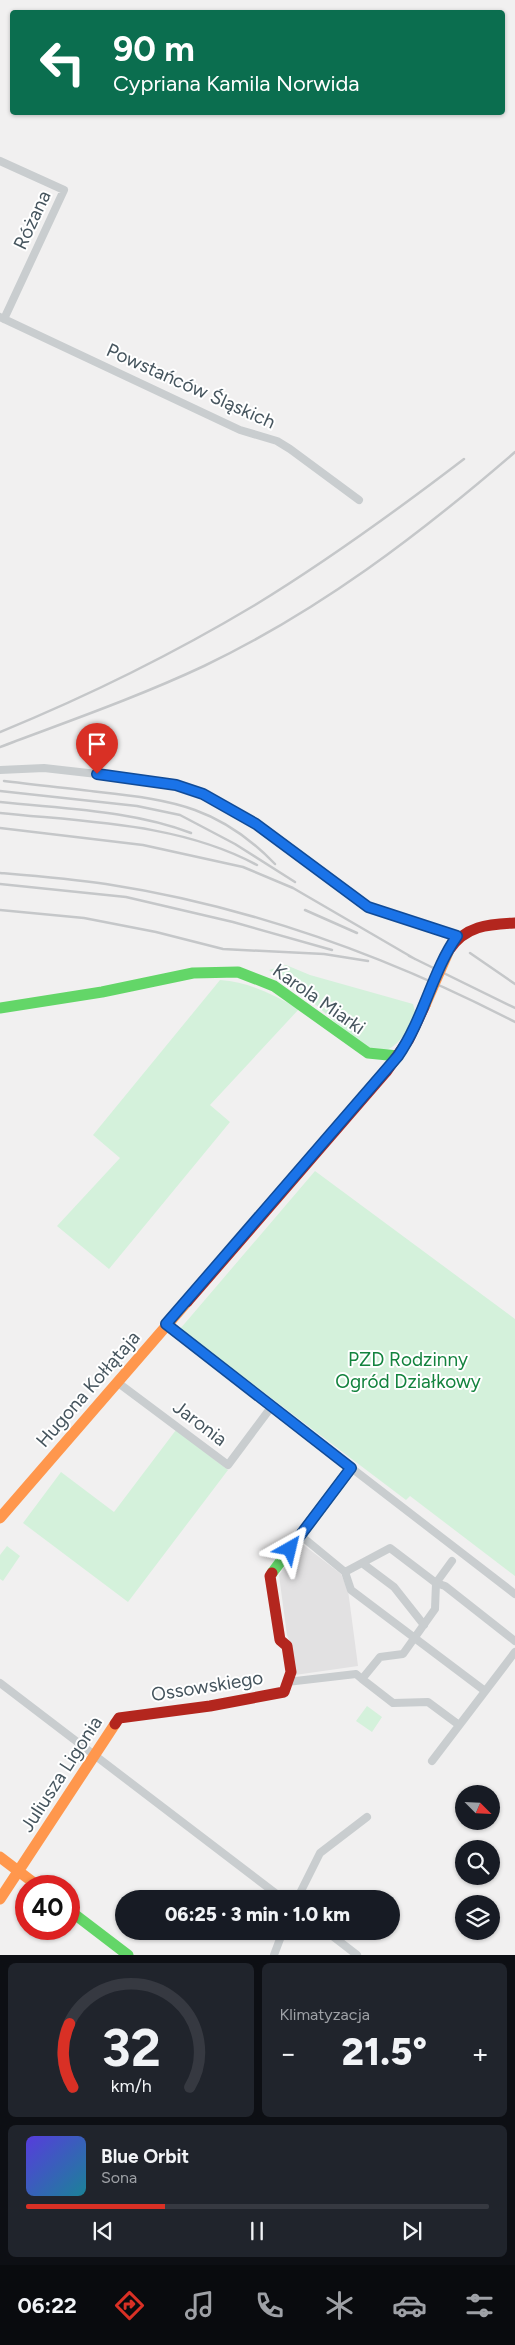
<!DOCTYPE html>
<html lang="pl">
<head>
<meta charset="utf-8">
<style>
  body { margin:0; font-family:Figtree,sans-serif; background:#20242c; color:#f1f3f6; height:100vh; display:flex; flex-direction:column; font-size:19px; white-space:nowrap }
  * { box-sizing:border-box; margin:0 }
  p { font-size:16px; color:#9ea1a6 }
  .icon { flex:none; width:28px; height:28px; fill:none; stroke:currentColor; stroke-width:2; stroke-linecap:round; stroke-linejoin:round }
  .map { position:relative; height:1955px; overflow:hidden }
  .details { display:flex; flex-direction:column; gap:8px; padding:8px; background:#0d0f14; flex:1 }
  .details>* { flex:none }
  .guide { position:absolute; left:10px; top:10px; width:495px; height:105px; border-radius:5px; box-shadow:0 1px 4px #0004; background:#0b6e4f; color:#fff; overflow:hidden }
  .needle { width:32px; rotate:114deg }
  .buttons { position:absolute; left:455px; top:1785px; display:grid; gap:10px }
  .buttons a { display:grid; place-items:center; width:45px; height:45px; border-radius:50%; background:#171b24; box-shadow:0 1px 4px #0004; font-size:25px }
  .speed { position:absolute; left:15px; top:1875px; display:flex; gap:10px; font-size:25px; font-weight:700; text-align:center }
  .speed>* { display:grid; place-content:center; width:65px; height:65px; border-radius:50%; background:#171b24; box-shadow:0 1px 4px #0004; line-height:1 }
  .speed .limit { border:8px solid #d22; background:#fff; color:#111 }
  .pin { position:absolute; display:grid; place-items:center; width:42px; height:42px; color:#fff; margin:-51px -21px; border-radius:50% 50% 50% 0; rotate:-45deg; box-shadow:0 0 5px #0007 }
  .pin .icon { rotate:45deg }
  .me { position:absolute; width:55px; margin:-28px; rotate:37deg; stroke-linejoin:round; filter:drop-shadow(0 0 4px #0008) }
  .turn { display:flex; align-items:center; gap:18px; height:105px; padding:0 20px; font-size:22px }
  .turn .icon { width:65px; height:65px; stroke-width:2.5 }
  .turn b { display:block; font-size:35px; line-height:42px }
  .big { font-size:38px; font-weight:800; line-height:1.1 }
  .details .tile { flex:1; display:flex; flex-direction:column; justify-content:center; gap:8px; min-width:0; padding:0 18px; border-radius:8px; background:#20242c }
  .details .dial { align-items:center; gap:0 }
  .dial svg { height:130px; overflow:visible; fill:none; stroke:#363941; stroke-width:7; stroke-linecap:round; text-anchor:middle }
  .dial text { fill:#f1f3f6; stroke:none }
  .song { display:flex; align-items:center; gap:15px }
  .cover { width:60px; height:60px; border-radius:8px; background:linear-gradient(135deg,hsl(250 70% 55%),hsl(190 70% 35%)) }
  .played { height:5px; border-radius:2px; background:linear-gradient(90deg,#d93025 30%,#363941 30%) }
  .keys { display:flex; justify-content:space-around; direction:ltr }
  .heat { display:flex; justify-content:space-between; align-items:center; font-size:28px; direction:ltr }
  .details .tiles { flex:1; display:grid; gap:8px; grid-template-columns:1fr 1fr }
  .tile:last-child { grid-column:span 2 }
  .trip { position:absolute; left:115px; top:1890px; width:285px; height:50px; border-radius:25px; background:#171b24; box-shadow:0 1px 4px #0004; font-weight:800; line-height:50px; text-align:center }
  .dock { display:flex; height:80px; justify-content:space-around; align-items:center; background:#090b0e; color:#9ea1a6 }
  .dock .icon { width:35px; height:35px }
  .dock .current { color:#d93025 }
  .dock b { font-size:22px; color:#f1f3f6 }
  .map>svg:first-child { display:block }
  .education { fill:#e2e1e2 }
  .green { fill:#d4f1db }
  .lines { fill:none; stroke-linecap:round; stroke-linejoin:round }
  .street { stroke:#c9cdcf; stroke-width:8 }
  .fast { stroke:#63d668; stroke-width:11 }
  .slow { stroke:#ff974d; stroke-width:11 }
  .jam { stroke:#b3261e; stroke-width:11 }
  .rail { stroke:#c5c7c9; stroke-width:2.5 }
  .slow-bridge { stroke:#ff974d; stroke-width:11 }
  .route-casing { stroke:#114b97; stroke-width:12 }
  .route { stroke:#1a73e8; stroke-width:9 }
  .labels { text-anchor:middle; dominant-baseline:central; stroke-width:4; stroke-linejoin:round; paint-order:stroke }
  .street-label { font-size:19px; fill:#46555e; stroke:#fff }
  .park-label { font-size:19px; fill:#13833e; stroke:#fff }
</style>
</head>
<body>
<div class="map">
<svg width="515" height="1955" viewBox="0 0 515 1955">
  <rect width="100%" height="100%" fill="#f1f0f0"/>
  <path class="education" d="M301,1543L341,1574L348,1590L358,1666L295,1675L290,1642L287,1635L279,1575Z"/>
  <path class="green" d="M286,965L310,975L413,1004L416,1015C408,1028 398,1051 379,1051C361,1050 330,1016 316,1005C301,993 285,982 269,970Z
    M220,980C250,982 273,995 299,1009L210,1105L230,1122L109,1269L57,1226L120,1158L93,1135Z
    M315,1171L515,1319V1576L410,1496L406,1500L180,1329Z
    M176,1430L228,1470L128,1602L23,1523L61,1472L114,1512Z
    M7,1546L20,1556L3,1581L0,1579V1555Z
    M367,1706L382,1717L372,1732L356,1721Z"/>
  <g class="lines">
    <path class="street" d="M0,161L64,190L4,319
      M0,317L240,430L277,441L290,449L359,500
      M0,770L44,768L150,780L176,785L203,794L256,824L368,907L457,936
      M166,1325L515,1594
      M117,1382L228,1465L272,1406
      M300,1535L345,1572L390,1548L436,1583L452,1561
      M362,1563L394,1587L424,1625
      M345,1572L351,1590L485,1691
      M362,1679L393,1703L428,1702L459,1725
      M287,1682L356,1674L362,1679L380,1657L403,1654L435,1609L436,1583L445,1586L515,1641
      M0,1683L283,1899
      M432,1761L515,1652
      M297,1899L320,1853L367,1817
      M326,1931L357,1955
      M274,1955L283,1931"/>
    <path class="fast" d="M0,1008L102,992L193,973L238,972L274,986L368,1053L398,1056
      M272,1573L351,1468
      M69,1910L128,1955"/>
    <path class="slow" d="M0,1518L187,1302
      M0,1857L38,1886
      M0,1899L115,1724"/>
    <path class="jam" d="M449,950C465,926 488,924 515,923
      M187,1302L386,1072L409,1039L425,1005
      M115,1724L119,1718L210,1706L284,1692L291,1672L287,1646L280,1640L270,1576L272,1573"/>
    <path class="rail" d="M0,732C88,696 173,654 255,605C327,561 396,511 464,459
      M0,747C69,721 138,697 204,666C319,611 419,535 515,452
      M4,781C36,785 68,788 99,792C174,800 221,808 275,864
      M0,791L137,806L180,815L235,844L295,882
      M0,802C63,809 131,810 191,833
      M0,813C86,822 179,823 257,865
      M0,828L143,845L243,867L293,888L415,959
      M0,873C35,876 71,879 106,884C249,906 387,956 515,1022
      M0,884L126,897L233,922L332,950
      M0,910L84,918L156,932L223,949L324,954L368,961
      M305,910L357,933
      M470,953L515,984
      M409,956L515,1008"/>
    <path class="slow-bridge" d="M425,1005L449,950"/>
  </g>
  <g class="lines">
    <defs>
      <path id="route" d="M97,774L176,785L203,794L256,824L368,907L457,936C432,972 424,1018 398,1056L166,1324L351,1468L290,1549"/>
    </defs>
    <use href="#route" class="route-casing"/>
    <use href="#route" class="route"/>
  </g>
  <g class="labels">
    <g class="street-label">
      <text transform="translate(32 220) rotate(-65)">Różana</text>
      <text transform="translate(191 386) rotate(24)">Powstańców Śląskich</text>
      <text transform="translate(319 999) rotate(35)">Karola Miarki</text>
      <text transform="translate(88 1389) rotate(-49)">Hugona Kołłątaja</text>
      <text transform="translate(200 1423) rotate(37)">Jaronia</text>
      <text transform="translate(207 1686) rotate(-9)">Ossowskiego</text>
      <text transform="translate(61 1774) rotate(-57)">Juliusza Ligonia</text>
    </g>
    <g class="park-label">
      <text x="408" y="1359">PZD Rodzinny<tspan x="408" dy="22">Ogród Działkowy</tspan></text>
    </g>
  </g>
</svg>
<div class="buttons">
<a><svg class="needle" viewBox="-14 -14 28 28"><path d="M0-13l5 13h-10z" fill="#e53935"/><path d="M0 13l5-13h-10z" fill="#9ea1a6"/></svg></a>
<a><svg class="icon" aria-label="search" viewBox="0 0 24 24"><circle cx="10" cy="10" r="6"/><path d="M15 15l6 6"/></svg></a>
<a><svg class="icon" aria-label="layers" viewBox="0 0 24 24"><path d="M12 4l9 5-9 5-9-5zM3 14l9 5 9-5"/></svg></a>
</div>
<div class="speed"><div class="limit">40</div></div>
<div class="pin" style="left:97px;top:774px;background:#d93025"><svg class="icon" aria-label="arrive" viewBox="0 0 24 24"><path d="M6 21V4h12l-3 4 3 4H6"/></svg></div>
<svg class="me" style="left:290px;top:1549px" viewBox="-20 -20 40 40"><path d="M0-17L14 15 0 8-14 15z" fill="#1a73e8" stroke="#fff" stroke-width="4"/></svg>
<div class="trip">06:25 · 3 min · 1.0 km</div>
<div class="guide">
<div class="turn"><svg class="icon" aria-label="left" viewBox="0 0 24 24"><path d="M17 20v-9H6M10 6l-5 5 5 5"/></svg><div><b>90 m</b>Cypriana Kamila Norwida</div></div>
</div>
</div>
<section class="details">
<div class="tiles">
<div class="tile dial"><svg viewBox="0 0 100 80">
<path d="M14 69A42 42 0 1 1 86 69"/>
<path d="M14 69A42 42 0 0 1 12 30" stroke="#d93025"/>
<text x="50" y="56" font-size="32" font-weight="700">32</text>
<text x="50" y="72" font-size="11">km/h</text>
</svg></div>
<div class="tile"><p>Klimatyzacja</p>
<div class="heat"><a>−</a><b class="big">21.5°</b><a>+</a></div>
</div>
<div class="tile">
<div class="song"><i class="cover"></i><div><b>Blue Orbit</b><p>Sona</p></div></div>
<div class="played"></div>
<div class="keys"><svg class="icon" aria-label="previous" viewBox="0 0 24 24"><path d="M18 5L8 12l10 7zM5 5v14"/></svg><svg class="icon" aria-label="pause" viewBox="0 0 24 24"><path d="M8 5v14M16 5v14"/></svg><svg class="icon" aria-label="next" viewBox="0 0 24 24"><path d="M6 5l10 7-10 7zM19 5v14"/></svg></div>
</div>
</div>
</section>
<nav class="dock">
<b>06:22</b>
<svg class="icon current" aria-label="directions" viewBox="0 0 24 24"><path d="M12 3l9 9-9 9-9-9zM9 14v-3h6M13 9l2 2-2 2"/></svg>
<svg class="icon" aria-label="music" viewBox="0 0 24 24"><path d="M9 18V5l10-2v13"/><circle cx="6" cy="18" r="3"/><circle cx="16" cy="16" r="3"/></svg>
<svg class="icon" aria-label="phone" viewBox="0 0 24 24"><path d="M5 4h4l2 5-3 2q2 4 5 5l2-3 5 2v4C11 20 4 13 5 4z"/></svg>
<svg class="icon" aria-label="climate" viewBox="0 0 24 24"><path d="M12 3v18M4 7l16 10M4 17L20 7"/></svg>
<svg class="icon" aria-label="car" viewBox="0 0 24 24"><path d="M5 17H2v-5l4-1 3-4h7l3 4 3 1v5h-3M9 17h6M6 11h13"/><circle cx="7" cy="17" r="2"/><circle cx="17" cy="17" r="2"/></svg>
<svg class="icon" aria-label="filters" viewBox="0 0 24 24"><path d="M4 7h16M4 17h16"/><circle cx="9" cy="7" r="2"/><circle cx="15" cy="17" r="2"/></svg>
</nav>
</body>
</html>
